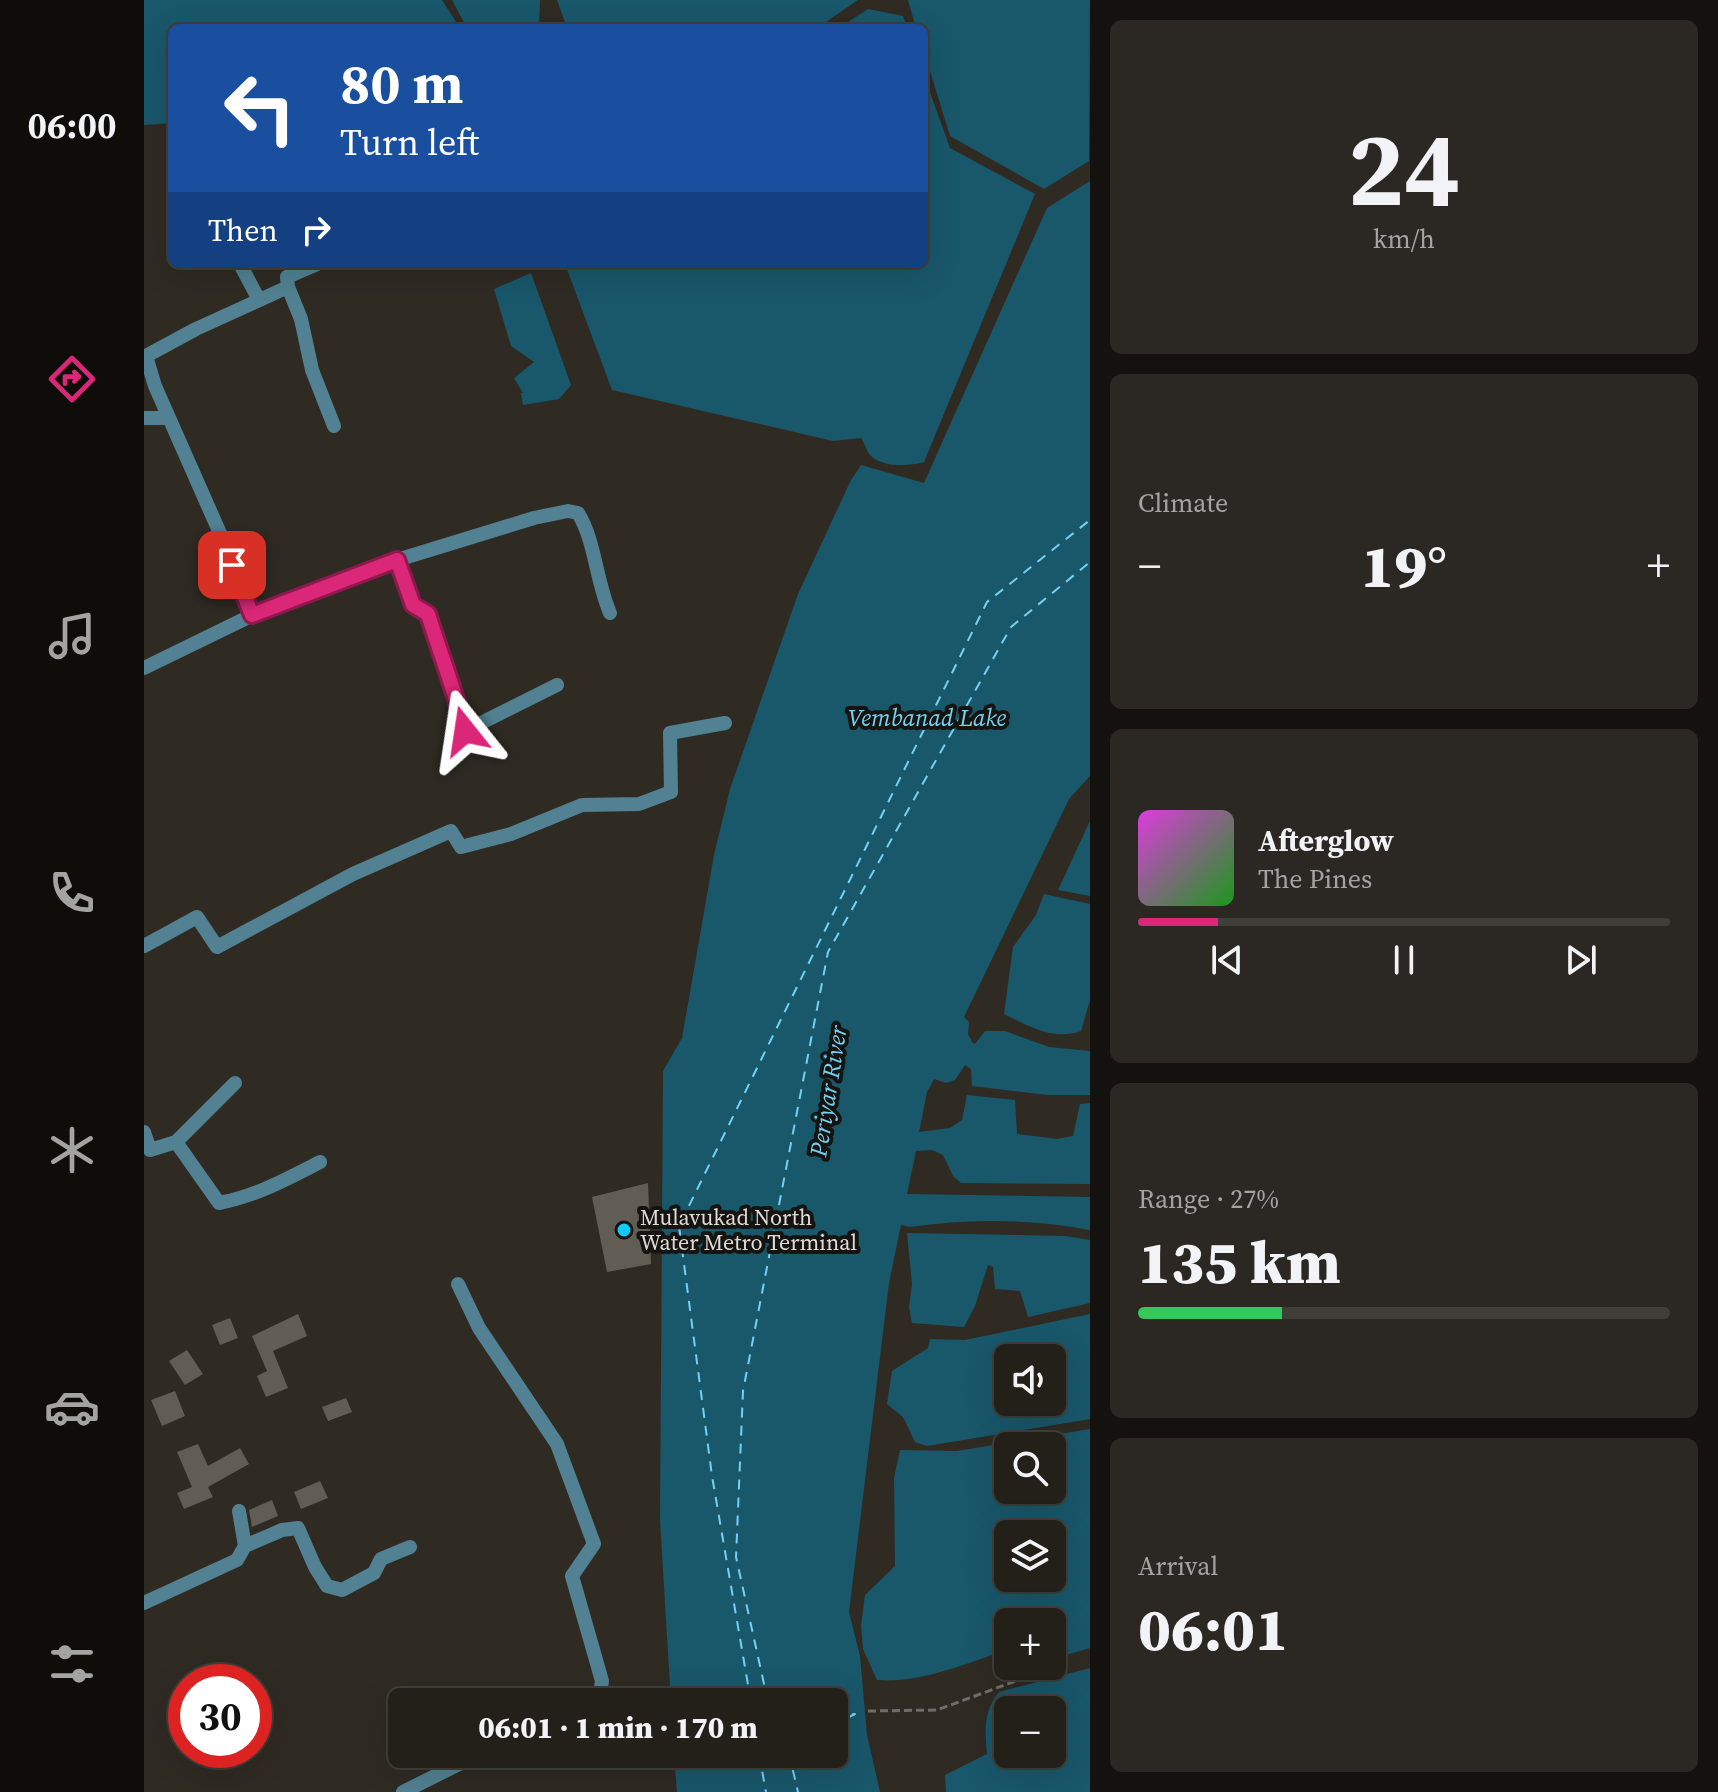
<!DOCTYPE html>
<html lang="en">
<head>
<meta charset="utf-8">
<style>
  body { margin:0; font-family:"Source Serif 4",serif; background:#2b2823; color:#f1f3f6; height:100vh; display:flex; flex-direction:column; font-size:30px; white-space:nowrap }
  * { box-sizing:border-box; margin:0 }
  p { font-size:26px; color:#a3a3a2 }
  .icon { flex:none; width:44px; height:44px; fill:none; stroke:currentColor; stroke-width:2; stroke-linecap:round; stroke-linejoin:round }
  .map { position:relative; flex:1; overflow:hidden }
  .details { display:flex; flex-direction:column; gap:20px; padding:20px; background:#13120e; width:628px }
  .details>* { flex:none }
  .banner { position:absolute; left:24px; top:24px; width:760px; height:244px; border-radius:12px; box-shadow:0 8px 32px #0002,0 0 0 2px #403e39; background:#1a4fa0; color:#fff; overflow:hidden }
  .buttons { position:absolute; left:850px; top:1344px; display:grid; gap:16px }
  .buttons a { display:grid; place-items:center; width:72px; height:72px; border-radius:12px; background:#23201a; box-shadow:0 8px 32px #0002,0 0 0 2px #403e39; font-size:40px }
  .speed { position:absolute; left:24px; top:1664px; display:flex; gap:16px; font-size:40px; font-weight:700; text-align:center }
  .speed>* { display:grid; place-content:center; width:104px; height:104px; border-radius:50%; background:#23201a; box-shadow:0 8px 32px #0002,0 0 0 2px #403e39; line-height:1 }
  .speed .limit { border:12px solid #d22; background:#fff; color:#111 }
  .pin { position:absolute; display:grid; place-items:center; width:68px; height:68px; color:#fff; margin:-34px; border-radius:16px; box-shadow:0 4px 12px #0006 }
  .me { position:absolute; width:88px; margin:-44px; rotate:345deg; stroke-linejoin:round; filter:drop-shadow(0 0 6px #0008) }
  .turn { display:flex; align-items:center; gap:28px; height:168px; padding:0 40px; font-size:36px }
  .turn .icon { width:104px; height:104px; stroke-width:2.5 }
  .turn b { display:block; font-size:56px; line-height:68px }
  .then { display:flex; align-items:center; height:76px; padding:0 40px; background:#0003; gap:16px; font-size:30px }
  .big { font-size:60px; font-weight:800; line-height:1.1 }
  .details .card { flex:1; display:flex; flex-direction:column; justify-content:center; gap:12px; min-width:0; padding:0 28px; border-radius:12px; background:#2b2823 }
  .details .dial { align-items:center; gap:0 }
  .dial b { font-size:104px; line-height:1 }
  .song { display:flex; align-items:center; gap:24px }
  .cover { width:96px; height:96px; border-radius:12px; background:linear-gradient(135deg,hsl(300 70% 55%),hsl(120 70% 35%)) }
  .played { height:8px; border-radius:4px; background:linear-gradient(90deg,#db2777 15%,#403e39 15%) }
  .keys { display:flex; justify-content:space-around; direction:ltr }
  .heat { display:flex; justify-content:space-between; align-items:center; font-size:44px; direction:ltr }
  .charge { height:12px; border-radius:6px; background:linear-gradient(90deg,#34c759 27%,#403e39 0) }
  .trip { position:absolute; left:244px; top:1688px; width:460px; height:80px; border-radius:12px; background:#23201a; box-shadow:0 8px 32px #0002,0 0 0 2px #403e39; font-weight:800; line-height:80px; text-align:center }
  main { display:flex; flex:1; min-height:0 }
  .tabs { display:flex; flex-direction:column; width:144px; justify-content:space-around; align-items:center; background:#0e0d0a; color:#a3a3a2 }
  .tabs .icon { width:56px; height:56px }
  .tabs .current { color:#db2777 }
  .tabs b { font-size:36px; color:#f1f3f6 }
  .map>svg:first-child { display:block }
  .water { fill:#19576b; fill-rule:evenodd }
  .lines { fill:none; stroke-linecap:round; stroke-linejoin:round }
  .ferry { stroke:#75d1f1; stroke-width:2; stroke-dasharray:10 8; stroke-linecap:butt }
  .building { fill:#615d54 }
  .path { stroke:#716e67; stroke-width:3; stroke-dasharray:8 4; stroke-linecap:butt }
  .minor { stroke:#518192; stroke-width:14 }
  .route-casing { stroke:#8e194d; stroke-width:20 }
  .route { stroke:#db2777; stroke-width:14 }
  .poi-dot { fill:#10cafa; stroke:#151410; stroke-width:3 }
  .labels { text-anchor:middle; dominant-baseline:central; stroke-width:8; stroke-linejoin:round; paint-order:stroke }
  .poi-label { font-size:22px; fill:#dfdcd7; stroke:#151410; text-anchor:start }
  .water-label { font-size:24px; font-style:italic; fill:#75d1f1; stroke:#151410 }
</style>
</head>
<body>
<main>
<nav class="tabs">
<b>06:00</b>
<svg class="icon current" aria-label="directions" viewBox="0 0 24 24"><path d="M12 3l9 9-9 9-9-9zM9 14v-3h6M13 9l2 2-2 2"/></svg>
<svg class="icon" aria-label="music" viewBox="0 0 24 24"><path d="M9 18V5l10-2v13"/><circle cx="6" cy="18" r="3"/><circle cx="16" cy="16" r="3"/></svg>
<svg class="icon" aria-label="phone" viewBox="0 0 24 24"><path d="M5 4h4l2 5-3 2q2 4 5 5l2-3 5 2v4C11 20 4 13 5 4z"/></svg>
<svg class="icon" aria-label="climate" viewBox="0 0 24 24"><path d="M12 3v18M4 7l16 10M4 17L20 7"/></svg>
<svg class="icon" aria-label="car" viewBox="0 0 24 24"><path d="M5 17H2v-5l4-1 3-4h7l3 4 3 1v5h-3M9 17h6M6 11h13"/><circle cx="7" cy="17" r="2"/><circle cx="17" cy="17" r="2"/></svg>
<svg class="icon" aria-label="filters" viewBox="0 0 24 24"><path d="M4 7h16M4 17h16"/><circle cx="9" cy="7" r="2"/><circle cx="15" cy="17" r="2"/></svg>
</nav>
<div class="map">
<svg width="946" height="1792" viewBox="0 0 946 1792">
  <rect width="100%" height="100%" fill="#2f2b23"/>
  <path class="water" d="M0,0H298L316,28H28V123L0,125Z
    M308,0H396L395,28H323Z
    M413,0H714L673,28H423Z
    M764,0H946L945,161L900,189L806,136L780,52V28H772Z
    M724,9L759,16L763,28H695Z
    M780,76L806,148L891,194L780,462C766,466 739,468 727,456C722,451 721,443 717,438L689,441L468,390L421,264H780Z
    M946,181V776L925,799L820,1017L825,1022L824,1034L828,1042L831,1044L841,1031H861L905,1047L946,1051V1095H904L828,1086L827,1069L821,1065L811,1080L802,1083L790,1079L783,1092L775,1132L806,1128L818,1120L823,1095L871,1100L873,1134L913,1139L929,1136L936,1104L946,1103V1184L817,1183L809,1176L799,1155L788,1150L772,1151L763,1194L946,1197V1230C888,1219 825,1218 766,1227L757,1225L745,1283L705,1612L716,1656L723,1735L736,1792H533L530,1754H690V1702H527L516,1520L519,1071L538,1038L570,855L586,789L654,594L707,480L717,465L780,483L903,208Z
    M387,273L427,385L415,399L379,405L377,393H379L370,378L390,362L367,346L350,289Z
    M946,821V896L914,890Z
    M900,894L946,904V1000L937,1031C909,1041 885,1026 860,1014L869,947L892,915Z
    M763,1233L922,1236L946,1240V1303L884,1317L876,1291L851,1289L849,1267L844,1265L831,1306L820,1327L768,1323L765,1307L768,1284Z
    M946,1314V1419L783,1446L771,1442L759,1417L743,1404L748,1371L784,1348L786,1339L821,1340ZM864,1358H908V1402H864Z
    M946,1429V1648L908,1659V1622H864V1649C826,1663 773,1684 733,1680L719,1649L717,1626L721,1595L751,1566L750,1478L756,1450L813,1451ZM864,1446H908V1490H864ZM864,1534H908V1578H864Z
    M946,1668V1792H802L801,1775L843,1754C841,1730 839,1712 855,1692ZM864,1710H908V1754H864Z"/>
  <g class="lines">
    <path class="ferry" d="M607,1702L568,1476L535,1226L843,602L946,520
      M624,1702L592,1557L599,1391L684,952L867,627L946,562
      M690,1715L711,1714L690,1725
      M615,1754L622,1792
      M650,1754L646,1758L654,1792"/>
  </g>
  <path class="building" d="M504,1183L507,1264L463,1272L448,1197Z
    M154,1314L163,1336L129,1351L144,1388L122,1397L113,1376L123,1371L108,1336Z
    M86,1318L94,1338L76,1345L68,1325Z
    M43,1350L59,1374L41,1385L25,1361Z
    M31,1391L41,1416L18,1426L7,1400Z
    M202,1398L208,1412L184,1421L178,1407Z
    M54,1444L64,1466L96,1448L105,1464L64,1487L69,1497L40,1509L33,1493L48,1487L33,1452Z
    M176,1481L184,1498L157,1509L150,1492Z
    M128,1500L134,1516L108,1527L105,1510Z"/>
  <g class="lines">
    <path class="path" d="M724,1711L793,1710L877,1679"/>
    <path class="minor" d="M96,264L115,300
      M173,264L143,277L144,287L157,319L168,370L190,426
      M0,418H25
      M253,560L269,605L284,614C296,653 311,691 321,731L413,685
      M108,615L79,540L11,386L2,356L52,329L144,287
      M0,668L119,610L194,585L253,560L390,518L424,511L434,513C451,540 452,581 466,613
      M0,946L53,917L73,947L209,874L307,831L317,847L367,834L438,805L495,804L527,792L526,733L581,723
      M0,1132L6,1150L32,1142L75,1203C112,1196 143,1179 176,1162
      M32,1142L91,1083
      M314,1284L335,1328L413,1444L450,1544L428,1576L458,1681L455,1702
      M101,1546L138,1530L154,1528L171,1567L183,1586L198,1590L230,1573L237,1559L266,1547
      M0,1603L93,1560L101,1546L95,1511
      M259,1792L317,1763L343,1754"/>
  </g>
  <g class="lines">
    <defs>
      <path id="route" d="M88,565L108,615L253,560L269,605L284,614C296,653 311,691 321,731"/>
    </defs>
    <use href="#route" class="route-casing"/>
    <use href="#route" class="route"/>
  </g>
  <circle class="poi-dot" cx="480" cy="1230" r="8"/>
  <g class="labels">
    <g class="poi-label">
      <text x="496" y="1217">Mulavukad North<tspan x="496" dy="25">Water Metro Terminal</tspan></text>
    </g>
    <g class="water-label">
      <text x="783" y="717">Vembanad Lake</text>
      <text transform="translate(684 1091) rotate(-81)">Periyar River</text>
    </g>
  </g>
</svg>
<div class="buttons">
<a><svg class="icon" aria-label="sound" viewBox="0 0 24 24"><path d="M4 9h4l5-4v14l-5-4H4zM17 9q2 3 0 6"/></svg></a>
<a><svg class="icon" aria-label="search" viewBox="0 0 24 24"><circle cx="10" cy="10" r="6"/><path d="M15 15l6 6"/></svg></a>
<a><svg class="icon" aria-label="layers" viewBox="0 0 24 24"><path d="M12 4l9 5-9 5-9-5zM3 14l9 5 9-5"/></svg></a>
<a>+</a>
<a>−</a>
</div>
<div class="speed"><div class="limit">30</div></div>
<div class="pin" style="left:88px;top:565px;background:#d93025"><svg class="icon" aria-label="arrive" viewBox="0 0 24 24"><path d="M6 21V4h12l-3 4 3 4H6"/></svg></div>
<svg class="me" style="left:321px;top:731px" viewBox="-20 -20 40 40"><path d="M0-17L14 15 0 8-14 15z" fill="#db2777" stroke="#fff" stroke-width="4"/></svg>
<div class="trip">06:01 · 1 min · 170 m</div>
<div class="banner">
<div class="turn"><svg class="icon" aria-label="left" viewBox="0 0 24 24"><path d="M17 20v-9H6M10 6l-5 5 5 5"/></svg><div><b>80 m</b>Turn left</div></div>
<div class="then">Then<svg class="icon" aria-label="right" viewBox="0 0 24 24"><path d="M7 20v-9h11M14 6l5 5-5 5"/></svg></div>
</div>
</div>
<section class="details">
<div class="card dial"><b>24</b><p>km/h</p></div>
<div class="card"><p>Climate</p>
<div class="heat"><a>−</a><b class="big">19°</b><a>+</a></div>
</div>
<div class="card">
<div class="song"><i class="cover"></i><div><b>Afterglow</b><p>The Pines</p></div></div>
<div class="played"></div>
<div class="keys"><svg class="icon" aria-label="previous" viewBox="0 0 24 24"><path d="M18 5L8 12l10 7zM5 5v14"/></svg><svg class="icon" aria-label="pause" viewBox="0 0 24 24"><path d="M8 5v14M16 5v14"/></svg><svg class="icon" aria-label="next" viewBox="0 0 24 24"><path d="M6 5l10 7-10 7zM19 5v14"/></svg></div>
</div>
<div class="card"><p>Range · 27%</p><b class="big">135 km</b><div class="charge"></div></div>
<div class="card"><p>Arrival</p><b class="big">06:01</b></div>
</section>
</main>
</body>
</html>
